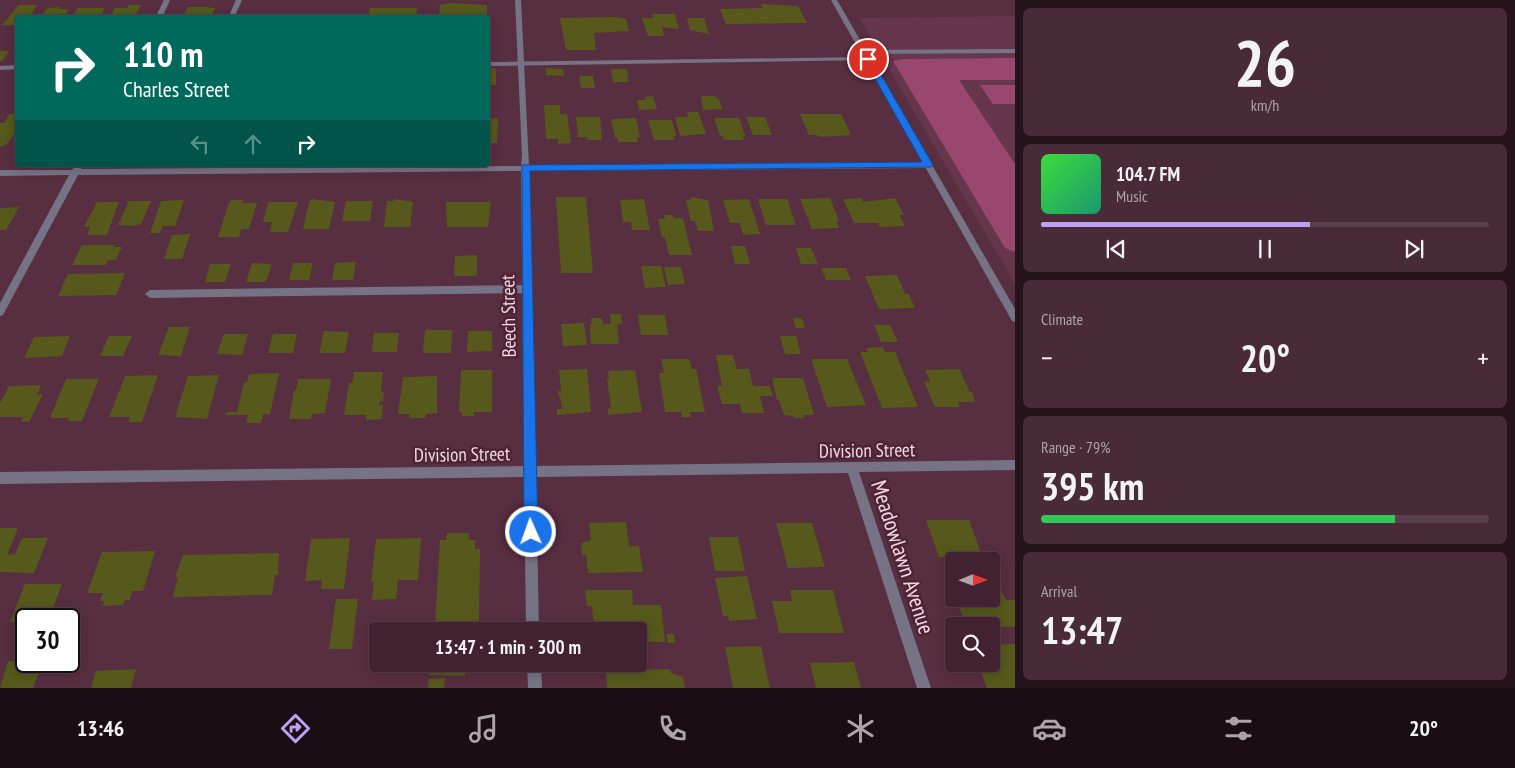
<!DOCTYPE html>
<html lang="en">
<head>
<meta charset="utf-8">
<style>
  body { margin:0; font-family:"PT Sans Narrow",sans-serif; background:#492a39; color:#f1f3f6; height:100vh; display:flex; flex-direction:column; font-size:19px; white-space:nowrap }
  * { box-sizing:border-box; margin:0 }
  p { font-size:16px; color:#aea4ab }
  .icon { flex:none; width:28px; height:28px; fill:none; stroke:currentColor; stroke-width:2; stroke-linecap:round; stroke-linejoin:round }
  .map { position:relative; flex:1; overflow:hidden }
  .drawer { display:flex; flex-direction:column; gap:8px; padding:8px; background:#24131b; width:500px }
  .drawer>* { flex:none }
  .hud { position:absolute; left:15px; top:15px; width:475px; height:152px; border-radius:5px; box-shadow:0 2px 12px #0003,0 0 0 1px #5a3f4d; background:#00695c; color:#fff; overflow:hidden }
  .needle { width:32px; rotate:89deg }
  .tools { position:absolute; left:945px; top:552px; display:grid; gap:10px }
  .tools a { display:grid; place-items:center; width:55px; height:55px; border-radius:5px; background:#422231; box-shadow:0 2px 12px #0003,0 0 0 1px #5a3f4d; font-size:25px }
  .speed { position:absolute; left:15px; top:608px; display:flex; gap:10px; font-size:25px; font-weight:700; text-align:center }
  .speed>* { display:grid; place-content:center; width:65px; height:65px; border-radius:50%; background:#422231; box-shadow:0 2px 12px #0003,0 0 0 1px #5a3f4d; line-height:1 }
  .speed .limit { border:2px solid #111; border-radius:8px; background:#fff; color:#111 }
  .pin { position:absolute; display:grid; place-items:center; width:42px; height:42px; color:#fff; margin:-21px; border:2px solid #fff; border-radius:50%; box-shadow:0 1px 5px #0007 }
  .me { position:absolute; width:55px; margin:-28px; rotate:358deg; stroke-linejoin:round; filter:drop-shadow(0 0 4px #0008) }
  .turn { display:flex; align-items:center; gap:18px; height:105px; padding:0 25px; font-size:22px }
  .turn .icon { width:65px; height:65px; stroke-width:2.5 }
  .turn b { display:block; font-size:35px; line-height:42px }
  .lanes { display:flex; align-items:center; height:48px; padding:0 25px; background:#0003; justify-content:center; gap:25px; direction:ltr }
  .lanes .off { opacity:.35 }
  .big { font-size:38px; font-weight:600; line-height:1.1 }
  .drawer .widget { flex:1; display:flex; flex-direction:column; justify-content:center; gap:8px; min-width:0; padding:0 18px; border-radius:8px; background:#492a39 }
  .drawer .dial { align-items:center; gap:0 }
  .dial b { font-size:65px; line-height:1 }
  .song { display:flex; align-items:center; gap:15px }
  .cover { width:60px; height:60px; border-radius:8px; background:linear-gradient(135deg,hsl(120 70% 55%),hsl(160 70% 35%)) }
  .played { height:5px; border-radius:2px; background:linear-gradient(90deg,#bca0f2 60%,#5a3f4d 60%) }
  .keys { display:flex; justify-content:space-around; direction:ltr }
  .heat { display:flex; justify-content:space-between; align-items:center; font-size:28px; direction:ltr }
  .charge { height:8px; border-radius:4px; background:linear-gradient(90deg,#34c759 79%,#5a3f4d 0) }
  .trip { position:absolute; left:369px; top:622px; width:278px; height:50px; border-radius:5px; background:#422231; box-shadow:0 2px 12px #0003,0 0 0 1px #5a3f4d; font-weight:600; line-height:50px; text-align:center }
  .tabs { display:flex; height:80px; justify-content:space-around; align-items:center; background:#1a0e14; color:#aea4ab }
  .tabs .icon { width:35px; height:35px }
  .tabs .on { color:#bca0f2 }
  .tabs b { font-size:22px; color:#f1f3f6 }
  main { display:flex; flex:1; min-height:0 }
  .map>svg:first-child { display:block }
  .built { fill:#66364c }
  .green { fill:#9a476f }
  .building { fill:#56591b }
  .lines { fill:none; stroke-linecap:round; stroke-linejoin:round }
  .service { fill:#767386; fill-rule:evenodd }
  .minor { fill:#767386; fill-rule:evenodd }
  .tertiary { fill:#767386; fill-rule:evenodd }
  .route { fill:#1a73e8; stroke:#114b97 }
  .labels { text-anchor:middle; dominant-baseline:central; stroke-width:5; stroke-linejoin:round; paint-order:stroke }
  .street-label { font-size:19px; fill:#f4d9e3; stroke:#4d2437 }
  .near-street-label { font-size:22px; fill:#f4d9e3; stroke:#4d2437 }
</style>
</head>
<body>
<main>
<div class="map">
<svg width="1015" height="688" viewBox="0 0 1015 688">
  <rect width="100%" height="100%" fill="#582e41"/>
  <path class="built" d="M1015,16V284L859,18Z"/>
  <path class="green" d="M1015,58V80H959L1015,164V252L1005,248L893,61L903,59Z
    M980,85H1015V104H993Z"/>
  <path class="building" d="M453,3L487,5V17L439,18L440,5Z
    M761,4L798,6L807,23L726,24L720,9L763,8Z
    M19,5H37L29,18H18V25H2Z
    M129,5H141L134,18H109L115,8H127Z
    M60,7L59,9H69L63,18H45L47,14H43L47,8Z
    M188,7H205L215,8L211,18H188L190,14H184Z
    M78,8H105L99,18H77L78,15H73Z
    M370,8H417L416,18H330L331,15H341L369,14Z
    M652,14H675L679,29L662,27L664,36H648L642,18H653Z
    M313,15L312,18H259L260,16Z
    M616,17L626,19L629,31L594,33L596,50H566L560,18Z
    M687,18H704L709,34L690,30Z
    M0,51H9L2,61H0Z
    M488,68H496V85H488Z
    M546,68L563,69L564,76L546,75Z
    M611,69H627L628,82H613Z
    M579,76H593L595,88H581Z
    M653,96L657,109L639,110L637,100H646L645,97Z
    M701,96H715L719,99L722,109L703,110Z
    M544,105H560V114H567L571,143L558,144V139H546Z
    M687,112H698L706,134L680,136L675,117H688Z
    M9,114H18V127L8,143L0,147V123H4Z
    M800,114H841L851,135L819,137L817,135H809Z
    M576,117H600L602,140H587V137H578Z
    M746,117H765L772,135H753Z
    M498,118L497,143H488V119Z
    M636,118L640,137H637L638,142H618L617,137L615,138L611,119Z
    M714,118H739L745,136H743L744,140H724L722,136H720Z
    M648,120H672L676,136H673L675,140H654Z
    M556,197H586L593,273H561Z
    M690,197L708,200L714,231H698L695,221H691L686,200H691Z
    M830,198L839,221H836L839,228L812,229L800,199Z
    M862,198L863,202L895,198L904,215H899L905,226L880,227L878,223H854L843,199Z
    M312,199L335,202L329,229H303L309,202Z
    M395,199L413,202L410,227H384L387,201H394Z
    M644,199L650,230H632L631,222H623L620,200Z
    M749,199L760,234L743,235L740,223H730L723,200Z
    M758,199H787L796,225H766Z
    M184,200L175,226H163L160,233H150L161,201Z
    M232,200H243L242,203H257L249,229H241L239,237H218L229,203Z
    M129,201H151L141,224L134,226L118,225Z
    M346,201H373L370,221H342Z
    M97,202H119L107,235H87L90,227H84Z
    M268,202H298L288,232H270L272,222H263Z
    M446,202H491L488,227H447Z
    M19,207L6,230H0V208Z
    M664,215H673L674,218H683L692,255H669L665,237H662L658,219H665Z
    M190,234L182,259H164L172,235Z
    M82,245H115L113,247H122L116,260H108L106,265H72Z
    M731,246H745L750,264H735Z
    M796,248H811L818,264H801Z
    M477,255V276H454L455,256Z
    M356,262L353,280H332L335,263Z
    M252,263L272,264L266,282H246Z
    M293,263H313L309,280H289Z
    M210,264H231L225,282H205Z
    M641,266H661L666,287L645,288Z
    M664,267H681L685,284L668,285Z
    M821,268H846L851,280H826Z
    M125,273L116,295L58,296L68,274Z
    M897,275L905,294H909L915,308L879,309L865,276Z
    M610,314H621L622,324H617L619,344H591L590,324H592L591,318H602L603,324H611Z
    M638,315H665L668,335H641Z
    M793,318H802L805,328H796Z
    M584,323L587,345L563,346L561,324Z
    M874,325H890L898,342H881Z
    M169,327H190L181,356L158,355Z
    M425,330H452L451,353H423Z
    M324,331L349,332L345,353H319Z
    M468,331H492V351L467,352Z
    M374,333H399L397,352H372Z
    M224,334H248L242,355L217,354Z
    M273,334H297L293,353H268Z
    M70,336L62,356L24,358L34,337Z
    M109,336H132L123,356H100Z
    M780,336H796L801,354H785Z
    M883,347L885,352H895L918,407L882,408L860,352H868L866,348Z
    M716,355H733L737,369H749L753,386H770L773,396H760L764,413H742L740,404H722L717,386H722Z
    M661,359H689L692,369H696L705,412H690L691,417H682L681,412H665L659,373H664Z
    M811,359H847L866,405L827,407Z
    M587,369L591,412L557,415V409H562L560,396L559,397L558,391H561L559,370Z
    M959,369L970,392H972L975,402H958L960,407H935L924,382L930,381L925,370Z
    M461,370H492V412H474V416H462V412H459Z
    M635,370L642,412L608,415V409L611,408L607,379H609L608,371Z
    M354,372H383L381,392H384L383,401H380L379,405H383L382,419L366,420V415H344L349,383H352Z
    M279,373L270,414H263L261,423H246L248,415H226L227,412H237L244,383H247L249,374Z
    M158,375L142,422H128L130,417H109L125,376Z
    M219,375L207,419L175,417L188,376Z
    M437,376V413L426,414L425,418H409L410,414H398L403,377Z
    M772,378H803L814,415H803L804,418H794L793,416L784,415L779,400H777Z
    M66,379H99L82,421H68L69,418H50Z
    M298,379H331L325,413L312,414L311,419H289L294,390H296Z
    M41,385L37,395L43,394L29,422L21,421L23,417H0V403L9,386Z
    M926,520H969L983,558L939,557Z
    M626,522L629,546H639L643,572L588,573L586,555H582L581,543L591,540L589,523Z
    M776,523H812L825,567L788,568Z
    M0,528H18L7,555L15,554L22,538H48L34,573L0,572Z
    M447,533H469V540H475V549H480L479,622L435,623L440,540H446Z
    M709,537H738L745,571H715Z
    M350,538L344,589H321L322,580L305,581L311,539Z
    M421,538L418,580H398L396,599L372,600L374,582H371L376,539Z
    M155,551L143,591H132L130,600H125L123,605L103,606L104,601H100L103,593H87L102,552Z
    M279,553L278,575H275L272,595L173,597L178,577H175L183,555Z
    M991,574H993L1006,600H1015V627L967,626L955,599H991Z
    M747,576L757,619L729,621L728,616H723L715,578Z
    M946,576H954V595Z
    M25,584H62L49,619H26V622H10Z
    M585,590H632L633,605H661L665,642H638V631H594L592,606H587Z
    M790,590H833L844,633H779L772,601H792Z
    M336,599H358L352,649H329Z
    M395,627H426V631H395Z
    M666,634H674L675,643H668Z
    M1015,644V688H987L978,664H991V645Z
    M761,646L770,688H733L725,647Z
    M8,661H43L33,688H0Z
    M854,662L861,688H816L810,663Z
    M430,664H465V676L429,675Z
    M136,669L131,688H91L96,671Z
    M670,669L671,673L683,677L685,688H607L606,671Z
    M445,678L444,688H428L429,679Z"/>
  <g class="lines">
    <path class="service" d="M236,0H242L234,18H228Z
      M1015,49V53L864,54L861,52L864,50Z
      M868,57L870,58V60L488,66V62Z
      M18,65V69L0,70V66Z
      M526,285L531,289L526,293L150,298L145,294L150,290Z"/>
    <path class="minor" d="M164,0H170L162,18H155Z
      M515,0H521L529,166L931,163L932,165L928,168L529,171L528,182L535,466L1015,460V470L859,472L931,688H917L848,473L536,477L539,631H526L524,477L0,484V472L524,466L521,171L78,175L3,315L0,316V303L69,175L0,176V170H72L75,165H83L81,169L521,166L522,155Z
      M527,664H541L542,688H528Z"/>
    <path class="tertiary" d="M831,0H837L1015,309V322L1012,321Z"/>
  </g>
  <path class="route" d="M868,57L872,59L933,165L931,167L530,171L538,532L536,537L531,539L526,537L524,532L522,165L922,162L864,59Z"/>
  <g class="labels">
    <g class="street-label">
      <text transform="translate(508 316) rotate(-91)">Beech Street</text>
      <text transform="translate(867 450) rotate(-1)">Division Street</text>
      <text transform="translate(462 454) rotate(-1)">Division Street</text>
    </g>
    <g class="near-street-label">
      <text transform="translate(903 557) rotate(72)">Meadowlawn Avenue</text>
    </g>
  </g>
</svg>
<div class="tools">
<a><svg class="needle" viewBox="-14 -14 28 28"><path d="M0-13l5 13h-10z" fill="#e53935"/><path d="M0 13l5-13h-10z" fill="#aea4ab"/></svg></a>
<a><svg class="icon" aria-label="search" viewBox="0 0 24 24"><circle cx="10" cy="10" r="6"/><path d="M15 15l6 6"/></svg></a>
</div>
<div class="speed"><div class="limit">30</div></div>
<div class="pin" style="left:868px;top:59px;background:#d93025"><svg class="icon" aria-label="arrive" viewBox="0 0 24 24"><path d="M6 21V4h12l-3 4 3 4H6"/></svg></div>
<svg class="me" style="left:531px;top:532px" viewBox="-20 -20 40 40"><circle r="17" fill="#1a73e8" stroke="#fff" stroke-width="3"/><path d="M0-11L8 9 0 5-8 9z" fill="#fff"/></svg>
<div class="trip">13:47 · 1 min · 300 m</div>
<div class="hud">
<div class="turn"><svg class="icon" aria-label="right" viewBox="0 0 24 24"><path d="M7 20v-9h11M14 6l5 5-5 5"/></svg><div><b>110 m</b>Charles Street</div></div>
<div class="lanes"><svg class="icon off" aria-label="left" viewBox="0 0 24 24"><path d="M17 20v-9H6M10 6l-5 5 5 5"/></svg><svg class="icon off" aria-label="ahead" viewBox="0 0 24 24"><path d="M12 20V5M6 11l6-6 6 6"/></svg><svg class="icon" aria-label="right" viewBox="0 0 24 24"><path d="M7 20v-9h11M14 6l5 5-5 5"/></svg></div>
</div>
</div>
<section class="drawer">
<div class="widget dial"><b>26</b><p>km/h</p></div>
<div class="widget">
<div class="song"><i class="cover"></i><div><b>104.7 FM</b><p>Music</p></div></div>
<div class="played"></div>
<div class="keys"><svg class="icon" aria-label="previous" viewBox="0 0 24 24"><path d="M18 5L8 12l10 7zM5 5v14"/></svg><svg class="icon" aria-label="pause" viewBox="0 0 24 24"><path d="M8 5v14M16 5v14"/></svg><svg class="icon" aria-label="next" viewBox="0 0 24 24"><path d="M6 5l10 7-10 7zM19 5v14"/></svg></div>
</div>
<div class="widget"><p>Climate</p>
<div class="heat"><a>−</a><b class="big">20°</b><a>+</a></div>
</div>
<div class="widget"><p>Range · 79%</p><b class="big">395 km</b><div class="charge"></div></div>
<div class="widget"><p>Arrival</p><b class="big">13:47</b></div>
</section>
</main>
<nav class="tabs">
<b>13:46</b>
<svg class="icon on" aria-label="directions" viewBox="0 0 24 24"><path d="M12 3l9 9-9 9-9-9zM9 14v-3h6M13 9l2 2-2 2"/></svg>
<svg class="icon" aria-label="music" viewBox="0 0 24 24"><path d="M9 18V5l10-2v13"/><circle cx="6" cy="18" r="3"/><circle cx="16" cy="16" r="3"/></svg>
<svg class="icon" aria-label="phone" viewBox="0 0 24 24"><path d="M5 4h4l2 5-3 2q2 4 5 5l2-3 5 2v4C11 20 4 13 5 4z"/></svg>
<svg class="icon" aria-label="climate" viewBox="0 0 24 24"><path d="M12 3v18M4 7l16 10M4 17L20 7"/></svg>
<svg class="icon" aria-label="car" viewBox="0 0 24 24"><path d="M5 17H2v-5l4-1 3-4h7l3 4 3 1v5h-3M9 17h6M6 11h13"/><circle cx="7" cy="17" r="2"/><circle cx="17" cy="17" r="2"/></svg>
<svg class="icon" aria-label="filters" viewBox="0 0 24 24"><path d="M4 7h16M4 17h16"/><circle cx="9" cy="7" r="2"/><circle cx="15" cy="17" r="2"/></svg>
<b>20°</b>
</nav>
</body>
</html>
